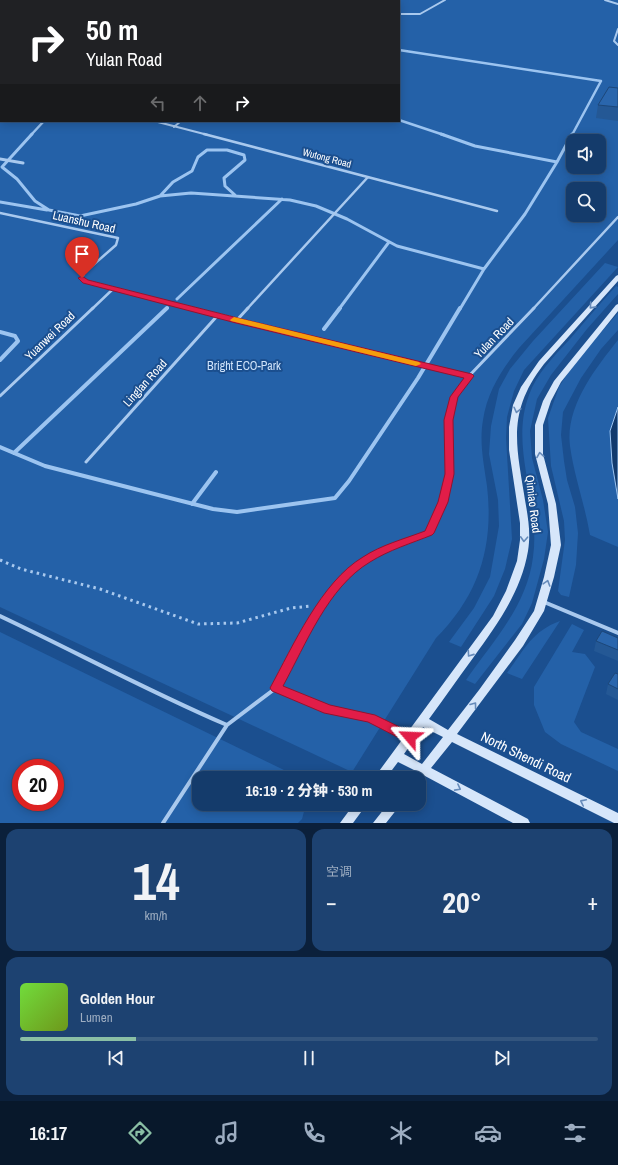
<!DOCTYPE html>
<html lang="zh">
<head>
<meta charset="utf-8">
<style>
  body { margin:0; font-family:"Archivo Narrow","Noto Sans SC",sans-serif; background:#1d4271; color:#f1f3f6; height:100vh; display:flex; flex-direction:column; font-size:15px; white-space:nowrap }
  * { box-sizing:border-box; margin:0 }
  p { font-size:13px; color:#9dadc1 }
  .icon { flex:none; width:22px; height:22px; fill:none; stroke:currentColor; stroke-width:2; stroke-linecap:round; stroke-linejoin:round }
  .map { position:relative; height:823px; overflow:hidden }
  .sheet { display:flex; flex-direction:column; gap:6px; padding:6px; background:#0b203b; flex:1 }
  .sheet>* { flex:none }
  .hud { position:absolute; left:0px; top:0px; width:400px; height:122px; box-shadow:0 2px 10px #0003,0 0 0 1px #33557e; background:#202124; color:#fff; overflow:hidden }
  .fabs { position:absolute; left:566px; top:134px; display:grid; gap:8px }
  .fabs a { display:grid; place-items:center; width:40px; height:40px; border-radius:8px; background:#143b6b; box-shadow:0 2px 10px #0003,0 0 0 1px #33557e; font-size:20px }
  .speed { position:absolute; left:12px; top:759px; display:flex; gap:8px; font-size:20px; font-weight:700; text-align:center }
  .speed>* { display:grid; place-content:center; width:52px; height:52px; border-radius:50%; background:#143b6b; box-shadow:0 2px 10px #0003,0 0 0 1px #33557e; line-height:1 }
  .speed .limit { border:6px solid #d22; background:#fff; color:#111 }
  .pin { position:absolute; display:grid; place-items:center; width:34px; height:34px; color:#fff; margin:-41px -17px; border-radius:50% 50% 50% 0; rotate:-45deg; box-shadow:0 0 4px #0007 }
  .pin .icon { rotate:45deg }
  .me { position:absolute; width:44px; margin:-22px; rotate:296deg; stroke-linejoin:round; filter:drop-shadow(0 0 3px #0008) }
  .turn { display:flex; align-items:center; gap:14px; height:84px; padding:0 20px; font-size:18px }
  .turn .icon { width:52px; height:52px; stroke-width:2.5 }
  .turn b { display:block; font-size:28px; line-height:34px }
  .lanes { display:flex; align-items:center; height:38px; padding:0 20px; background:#0003; justify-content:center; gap:20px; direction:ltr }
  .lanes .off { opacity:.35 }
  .big { font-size:30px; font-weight:800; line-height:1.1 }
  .sheet .widget { flex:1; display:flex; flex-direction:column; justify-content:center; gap:6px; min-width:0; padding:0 14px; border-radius:12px; background:#1d4271 }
  .sheet .dial { align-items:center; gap:0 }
  .dial b { font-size:52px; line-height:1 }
  .song { display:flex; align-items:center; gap:12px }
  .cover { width:48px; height:48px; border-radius:6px; background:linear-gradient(135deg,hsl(100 70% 55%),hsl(80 70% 35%)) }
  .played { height:4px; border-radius:2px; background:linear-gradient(90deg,#8abfa5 20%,#33557e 20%) }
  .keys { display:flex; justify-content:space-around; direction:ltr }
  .heat { display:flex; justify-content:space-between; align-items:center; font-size:22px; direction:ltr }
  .sheet .tiles { flex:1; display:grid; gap:6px; grid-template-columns:1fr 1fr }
  .widget:last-child { grid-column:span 2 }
  .trip { position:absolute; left:192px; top:771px; width:234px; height:40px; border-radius:12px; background:#143b6b; box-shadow:0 2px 10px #0003,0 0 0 1px #33557e; font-weight:800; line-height:40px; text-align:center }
  .tabs { display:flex; height:64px; justify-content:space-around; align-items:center; background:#08182b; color:#9dadc1 }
  .tabs .icon { width:28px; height:28px }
  .tabs .active { color:#8abfa5 }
  .tabs b { font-size:18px; color:#f1f3f6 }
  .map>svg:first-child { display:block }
  .green { fill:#2461a8; fill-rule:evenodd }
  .water { fill:#123a6d; stroke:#9cc4f0 }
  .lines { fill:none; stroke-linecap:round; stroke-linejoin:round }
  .stream-far2 { stroke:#9cc4f0; stroke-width:2.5 }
  .stream-far1 { stroke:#9cc4f0; stroke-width:3 }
  .stream { stroke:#9cc4f0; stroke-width:4 }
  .path { stroke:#a9c9ee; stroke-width:3; stroke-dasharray:2.5 4; stroke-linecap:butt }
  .lane-far3 { stroke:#a9c9ee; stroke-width:2 }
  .lane-far2 { stroke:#a9c9ee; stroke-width:2.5 }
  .lane-far1 { stroke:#a9c9ee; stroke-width:3 }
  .lane { stroke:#a9c9ee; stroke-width:4 }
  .street { stroke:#a9c9ee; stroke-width:3 }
  .secondary { fill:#d6e6fa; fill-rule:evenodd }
  .wall { fill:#245895 }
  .building { fill:#2a66ad; stroke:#1d4779 }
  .oneway { stroke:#668bba }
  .route { fill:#e11d48; stroke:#92132f }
  .slow { fill:#f59e0b }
  .labels { text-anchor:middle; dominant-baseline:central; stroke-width:4; stroke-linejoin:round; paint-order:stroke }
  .far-street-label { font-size:10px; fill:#fff; stroke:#1b4f8f }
  .street-label { font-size:12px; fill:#fff; stroke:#1b4f8f }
  .park-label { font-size:12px; fill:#cfe3fa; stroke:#1b4f8f }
  .near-street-label { font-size:14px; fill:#fff; stroke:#1b4f8f }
</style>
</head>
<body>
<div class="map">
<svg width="618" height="823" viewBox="0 0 618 823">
  <rect width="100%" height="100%" fill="#1b4f8f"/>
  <path class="green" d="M0,0H618V240L519,348C502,369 487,392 483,420C479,443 484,464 487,486C494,546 479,595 436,638L352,772L0,607ZM1,1H399V121H1ZM573,141H599V167H573ZM573,189H599V215H573Z
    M605,263L618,267L524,370L514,391L507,417L506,438L512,539L505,569L494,596L461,647L449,642L474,608L490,577L499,526L498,500L489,454L491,426L499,389L510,369L533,341Z
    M616,286L618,287V294L587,329L551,375L537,399L530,431L532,458L543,500L548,532L544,559L532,603L522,624L475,684L466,680C493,641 527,606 533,557C541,502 509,448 529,395C536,374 555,355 570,339C585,321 600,304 616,286Z
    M618,313V330L601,349L581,378L563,412L561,435L564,461L567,480L575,507L578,533L576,565L569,597L561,595L558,591L565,540L564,521L551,466L548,418L559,387L574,363Z
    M618,340V547L590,535C585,505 574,476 570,446C565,407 595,369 618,340Z
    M560,621L522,679L507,673C524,650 532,631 560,621Z
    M572,624L584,630L572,652L585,654L595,667L574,722L581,732L618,749V771L561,744L545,732L534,705V687Z
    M0,632L286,771L292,778H199V804H306L302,819L298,823H0ZM21,768H55V802H21Z"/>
  <path class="water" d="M618,407V499L612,463L610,431Z"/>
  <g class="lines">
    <path class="stream-far2" d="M84,0L90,1
      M3,1L6,0
      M399,50L601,81L572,135
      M399,120L444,135
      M31,135L44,121"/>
    <path class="stream-far1" d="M32,134L2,167L17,179L35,201L49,210L80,216L136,204L160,196L191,193L290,200L316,206L347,219L397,246L484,269
      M441,134L475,146L557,162L525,214L484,269L460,309
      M557,162L572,134
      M160,196L173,182L192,171L198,157L207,150H227L244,155L245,160L224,178L225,186L235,195
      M0,202L47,210
      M177,299L282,199
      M166,309L167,308
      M339,309L389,242"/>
    <path class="stream" d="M324,329L340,308
      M0,332L15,336L18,341L0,360
      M0,447L45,466L213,509L237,512L335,498L349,481L418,378L460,308
      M14,453L167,308
      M192,504L216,472"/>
    <path class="path" d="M0,560L21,569L100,589L198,624L237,623L291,608L311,606"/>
    <path class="lane-far3" d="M301,0L307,1
      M605,0L618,4
      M21,1L24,0
      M399,14H420L445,0
      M618,29L614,41L618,45
      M154,121L208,135
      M174,127L181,121"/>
    <path class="lane-far2" d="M204,134L497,211
      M0,213L118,238L116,245L84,273L82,278L86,281L195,309
      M92,309L113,289
      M247,309L368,177
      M533,309L618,217"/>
    <path class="lane-far1" d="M191,308L469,376
      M237,320L248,308
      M0,396L93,308
      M86,462L218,315
      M427,534L429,533L443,502L450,474L449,421L454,397L469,376L534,308"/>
    <path class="lane" d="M544,602L618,633
      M0,616C76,652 150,692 227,725L276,688L328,709L370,718L408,736
      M276,688C300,643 322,587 367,559C386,547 409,542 429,533
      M163,823L227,725"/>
    <path class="street" d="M0,159L23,163"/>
    <path class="secondary" d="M618,275V281L544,364C507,412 516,444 525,500C528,517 531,533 528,551C521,592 497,625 473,658C458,678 444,699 429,719L448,730L479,690L515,640L534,611L544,577L551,545L548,504L535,454V425L543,401L554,381L616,305L618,304V311L561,382L551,401L543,425V454L556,504L561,545L554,577L544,611L523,646L457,734L618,813V823H614L452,742L431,768L528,819L530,823H513L425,776L419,782V778H411L416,771L398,762L386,778H374L493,616L506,591L517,561L520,540V523L509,450V427L513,405L521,387L539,361L616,276ZM423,727L443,737L422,764L404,754Z
      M354,804H367L353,823H340Z
      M388,804H401L386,823H373Z"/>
  </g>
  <path class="wall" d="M618,88V121L596,118L598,105Z
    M618,638V661L594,651L596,641Z
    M618,674V700L606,694L608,684Z"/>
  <path class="building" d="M609,87L618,88V107L598,105Z
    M602,631L618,638V650L596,641Z
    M615,673L618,674V689L608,684Z"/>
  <defs><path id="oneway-chevron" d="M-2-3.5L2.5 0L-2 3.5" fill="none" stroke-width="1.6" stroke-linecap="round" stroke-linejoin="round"/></defs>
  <g class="oneway">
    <use href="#oneway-chevron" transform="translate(592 306) rotate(132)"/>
    <use href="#oneway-chevron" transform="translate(517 410) rotate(103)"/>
    <use href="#oneway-chevron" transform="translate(540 455) rotate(-99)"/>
    <use href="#oneway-chevron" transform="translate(524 539) rotate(93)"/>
    <use href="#oneway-chevron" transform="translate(547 583) rotate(-73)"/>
    <use href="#oneway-chevron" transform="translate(470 654) rotate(125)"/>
    <use href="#oneway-chevron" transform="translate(474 705) rotate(-53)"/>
    <use href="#oneway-chevron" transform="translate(458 788) rotate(28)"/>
    <use href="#oneway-chevron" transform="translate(583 802) rotate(-154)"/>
  </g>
  <path class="route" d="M82,276L88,280L238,318L472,374L474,376L458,397L453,420L454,474L448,502L434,533L432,535C412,543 389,550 370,562C328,587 306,644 283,686L330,705L375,715L414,734L416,737L414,741L410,742L405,741L368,722L324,713L272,691L270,688C293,646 321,582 363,557C381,545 404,539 425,531L438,502L445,474L444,420L450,397L464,378L236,323L83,283L78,278Z"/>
  <path class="slow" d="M234,317L419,362L421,364L416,366L231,321L230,320Z"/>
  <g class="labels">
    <g class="far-street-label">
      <text transform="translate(327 158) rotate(15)">Wutong Road</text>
    </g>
    <g class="street-label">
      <text transform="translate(84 222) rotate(13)">Luanshu Road</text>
      <text transform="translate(50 336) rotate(-44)">Yuanwei Road</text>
      <text transform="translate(494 338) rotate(-46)">Yulan Road</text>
      <text transform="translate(145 383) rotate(-48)">Linglan Road</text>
      <text transform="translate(533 504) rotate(83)">Qimiao Road</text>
    </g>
    <g class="park-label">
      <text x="244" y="366">Bright ECO-Park</text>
    </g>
    <g class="near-street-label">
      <text transform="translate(526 757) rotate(26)">North Shendi Road</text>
    </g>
  </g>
</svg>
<div class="fabs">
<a><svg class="icon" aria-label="sound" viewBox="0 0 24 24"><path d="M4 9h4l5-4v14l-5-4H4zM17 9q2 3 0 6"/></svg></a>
<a><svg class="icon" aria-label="search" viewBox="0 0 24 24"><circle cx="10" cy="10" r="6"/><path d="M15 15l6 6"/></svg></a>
</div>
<div class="speed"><div class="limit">20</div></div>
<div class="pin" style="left:82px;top:278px;background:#d93025"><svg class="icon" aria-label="arrive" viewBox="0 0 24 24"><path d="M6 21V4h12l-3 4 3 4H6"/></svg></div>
<svg class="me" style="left:410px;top:737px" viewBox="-20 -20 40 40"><path d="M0-17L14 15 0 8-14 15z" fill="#e11d48" stroke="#fff" stroke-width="4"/></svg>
<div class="trip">16:19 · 2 分钟 · 530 m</div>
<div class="hud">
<div class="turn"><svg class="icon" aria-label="right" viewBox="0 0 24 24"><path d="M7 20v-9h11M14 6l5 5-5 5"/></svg><div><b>50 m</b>Yulan Road</div></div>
<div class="lanes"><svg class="icon off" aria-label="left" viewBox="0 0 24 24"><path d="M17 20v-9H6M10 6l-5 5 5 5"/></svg><svg class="icon off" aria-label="ahead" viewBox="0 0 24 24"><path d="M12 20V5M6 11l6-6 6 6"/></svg><svg class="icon" aria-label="right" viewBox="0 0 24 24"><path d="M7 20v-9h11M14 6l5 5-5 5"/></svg></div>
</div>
</div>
<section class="sheet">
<div class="tiles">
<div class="widget dial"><b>14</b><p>km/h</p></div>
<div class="widget"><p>空调</p>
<div class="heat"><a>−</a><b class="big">20°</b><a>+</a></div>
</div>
<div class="widget">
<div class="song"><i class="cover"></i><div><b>Golden Hour</b><p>Lumen</p></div></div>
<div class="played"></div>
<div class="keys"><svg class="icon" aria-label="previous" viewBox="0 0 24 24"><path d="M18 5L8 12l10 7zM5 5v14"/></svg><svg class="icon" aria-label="pause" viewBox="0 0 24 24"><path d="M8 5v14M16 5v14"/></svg><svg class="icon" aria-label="next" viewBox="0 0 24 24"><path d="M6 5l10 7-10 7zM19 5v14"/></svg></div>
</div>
</div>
</section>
<nav class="tabs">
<b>16:17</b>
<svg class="icon active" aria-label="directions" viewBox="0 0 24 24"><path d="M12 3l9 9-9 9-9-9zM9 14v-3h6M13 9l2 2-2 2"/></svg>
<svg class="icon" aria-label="music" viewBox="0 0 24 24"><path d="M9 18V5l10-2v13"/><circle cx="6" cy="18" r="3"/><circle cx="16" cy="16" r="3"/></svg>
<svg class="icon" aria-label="phone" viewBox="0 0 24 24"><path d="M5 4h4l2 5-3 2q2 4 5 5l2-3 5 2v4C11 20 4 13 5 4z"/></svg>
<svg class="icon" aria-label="climate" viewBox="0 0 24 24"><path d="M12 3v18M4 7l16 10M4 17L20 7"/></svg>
<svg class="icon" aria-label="car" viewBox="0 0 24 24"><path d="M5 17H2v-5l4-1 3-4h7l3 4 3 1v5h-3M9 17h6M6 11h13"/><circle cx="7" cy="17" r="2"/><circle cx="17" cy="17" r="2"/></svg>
<svg class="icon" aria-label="filters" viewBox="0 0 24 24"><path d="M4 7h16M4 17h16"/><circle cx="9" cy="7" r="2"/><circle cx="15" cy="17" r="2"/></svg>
</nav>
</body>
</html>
